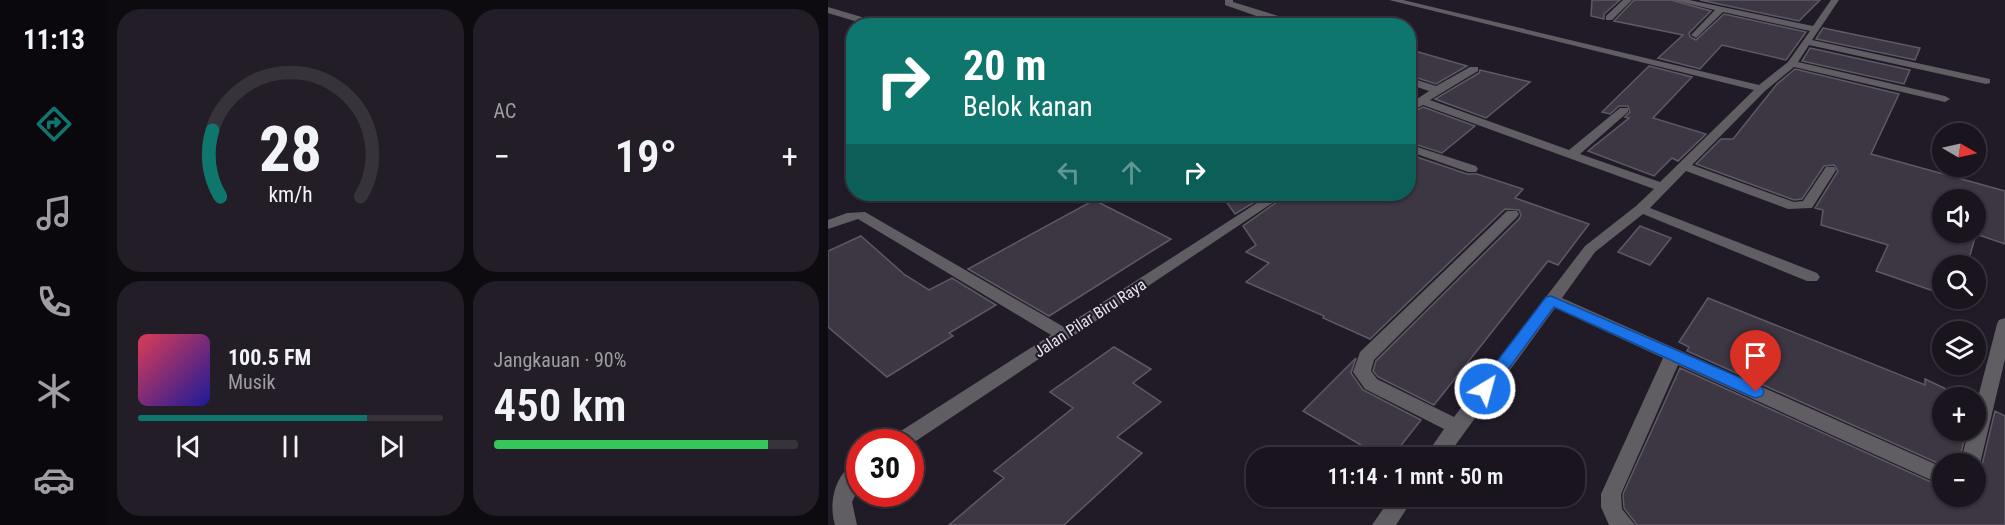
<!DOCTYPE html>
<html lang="id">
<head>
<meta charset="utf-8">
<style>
  body { margin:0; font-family:"Roboto Condensed",sans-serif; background:#221d26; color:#f1f3f6; height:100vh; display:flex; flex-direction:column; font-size:22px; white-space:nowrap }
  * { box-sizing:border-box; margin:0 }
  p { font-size:20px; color:#9f9ea4 }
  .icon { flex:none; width:33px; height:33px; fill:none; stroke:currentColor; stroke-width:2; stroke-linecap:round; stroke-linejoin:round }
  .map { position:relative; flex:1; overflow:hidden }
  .details { display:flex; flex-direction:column; gap:9px; padding:9px; background:#0e0b10; width:720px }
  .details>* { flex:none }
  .hud { position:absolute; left:18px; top:18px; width:570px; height:183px; border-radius:24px; box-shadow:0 2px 4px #0004,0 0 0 2px #37333b; background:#0f766e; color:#fff; overflow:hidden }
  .needle { width:39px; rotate:99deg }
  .fabs { position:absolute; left:1104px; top:123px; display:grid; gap:12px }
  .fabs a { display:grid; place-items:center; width:54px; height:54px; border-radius:50%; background:#19141d; box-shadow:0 2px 4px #0004,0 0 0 2px #37333b; font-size:30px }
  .speed { position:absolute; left:18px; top:429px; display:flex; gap:12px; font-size:30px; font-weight:700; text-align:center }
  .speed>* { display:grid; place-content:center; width:78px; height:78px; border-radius:50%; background:#19141d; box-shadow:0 2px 4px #0004,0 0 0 2px #37333b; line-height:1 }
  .speed .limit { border:9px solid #d22; background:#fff; color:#111 }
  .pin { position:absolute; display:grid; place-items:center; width:51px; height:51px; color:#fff; margin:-62px -26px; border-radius:50% 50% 50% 0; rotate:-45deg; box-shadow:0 0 6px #0007 }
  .pin .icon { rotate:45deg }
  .me { position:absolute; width:66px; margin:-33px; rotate:37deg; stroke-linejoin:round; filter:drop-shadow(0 0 4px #0008) }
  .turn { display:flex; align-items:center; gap:21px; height:126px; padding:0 18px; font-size:27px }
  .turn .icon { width:78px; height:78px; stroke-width:2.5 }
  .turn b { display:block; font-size:42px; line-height:51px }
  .lanes { display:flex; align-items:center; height:57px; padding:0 18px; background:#0003; justify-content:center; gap:30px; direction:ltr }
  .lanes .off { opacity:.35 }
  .big { font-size:45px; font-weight:600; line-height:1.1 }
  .details .card { flex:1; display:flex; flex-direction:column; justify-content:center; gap:9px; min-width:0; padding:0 21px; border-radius:24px; background:#221d26 }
  .details .dial { align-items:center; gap:0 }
  .dial svg { height:156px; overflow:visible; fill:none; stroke:#37333b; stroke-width:7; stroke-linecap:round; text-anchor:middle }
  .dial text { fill:#f1f3f6; stroke:none }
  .song { display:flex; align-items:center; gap:18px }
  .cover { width:72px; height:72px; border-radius:9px; background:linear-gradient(135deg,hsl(350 70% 55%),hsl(240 70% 35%)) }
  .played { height:6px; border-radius:3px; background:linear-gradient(90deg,#0f766e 75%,#37333b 75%) }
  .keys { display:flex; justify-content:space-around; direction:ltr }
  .heat { display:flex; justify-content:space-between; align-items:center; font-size:33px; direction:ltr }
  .charge { height:9px; border-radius:4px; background:linear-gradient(90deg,#34c759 90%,#37333b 0) }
  .details .tiles { flex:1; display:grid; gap:9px; grid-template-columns:repeat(2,1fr) }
  .trip { position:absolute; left:418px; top:447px; width:339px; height:60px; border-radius:24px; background:#19141d; box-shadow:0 2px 4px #0004,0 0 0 2px #37333b; font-weight:600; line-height:60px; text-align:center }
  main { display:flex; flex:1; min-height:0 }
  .tabs { display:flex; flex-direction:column; width:108px; justify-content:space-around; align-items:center; background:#0a080c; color:#9f9ea4 }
  .tabs .icon { width:42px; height:42px }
  .tabs .current { color:#0f766e }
  .tabs b { font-size:27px; color:#f1f3f6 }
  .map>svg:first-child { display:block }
  .building { fill:#3d3643; stroke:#5f5966; stroke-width:1.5; fill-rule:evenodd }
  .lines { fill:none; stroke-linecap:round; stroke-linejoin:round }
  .minor { fill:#605d63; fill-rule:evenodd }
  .route { fill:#1a73e8; stroke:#114b97; stroke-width:1.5 }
  .labels { text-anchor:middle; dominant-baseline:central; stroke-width:4.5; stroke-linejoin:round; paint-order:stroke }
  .street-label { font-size:16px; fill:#e9e5ed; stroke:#211b27 }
</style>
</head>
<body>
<main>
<nav class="tabs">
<b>11:13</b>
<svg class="icon current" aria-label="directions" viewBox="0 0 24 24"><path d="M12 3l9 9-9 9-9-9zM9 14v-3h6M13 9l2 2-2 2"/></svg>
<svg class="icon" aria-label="music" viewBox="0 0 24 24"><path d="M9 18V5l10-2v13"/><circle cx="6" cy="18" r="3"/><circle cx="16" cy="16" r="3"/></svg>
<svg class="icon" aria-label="phone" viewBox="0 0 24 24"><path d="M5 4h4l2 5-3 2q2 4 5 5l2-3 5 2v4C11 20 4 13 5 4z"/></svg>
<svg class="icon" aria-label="climate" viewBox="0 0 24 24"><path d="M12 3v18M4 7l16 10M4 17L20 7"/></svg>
<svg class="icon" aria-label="car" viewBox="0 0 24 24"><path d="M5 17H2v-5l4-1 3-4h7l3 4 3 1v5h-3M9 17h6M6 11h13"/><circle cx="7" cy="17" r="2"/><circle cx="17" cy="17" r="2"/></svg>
</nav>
<section class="details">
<div class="tiles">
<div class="card dial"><svg viewBox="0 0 100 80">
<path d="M14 69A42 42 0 1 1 86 69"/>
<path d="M14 69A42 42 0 0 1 10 35" stroke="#0f766e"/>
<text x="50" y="56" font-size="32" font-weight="700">28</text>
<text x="50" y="72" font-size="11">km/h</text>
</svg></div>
<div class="card"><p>AC</p>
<div class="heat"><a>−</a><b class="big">19°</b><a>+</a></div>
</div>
<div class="card">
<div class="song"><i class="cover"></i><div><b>100.5 FM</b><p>Musik</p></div></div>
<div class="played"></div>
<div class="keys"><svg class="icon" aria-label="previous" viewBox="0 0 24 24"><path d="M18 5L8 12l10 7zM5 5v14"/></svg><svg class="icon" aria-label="pause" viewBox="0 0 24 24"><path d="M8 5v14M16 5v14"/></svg><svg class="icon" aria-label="next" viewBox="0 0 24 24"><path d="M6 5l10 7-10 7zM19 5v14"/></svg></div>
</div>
<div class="card"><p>Jangkauan · 90%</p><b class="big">450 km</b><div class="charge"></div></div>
</div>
</section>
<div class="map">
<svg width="1177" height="525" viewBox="0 0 1177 525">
  <rect width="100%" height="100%" fill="#211b27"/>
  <path class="building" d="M764,0H792L776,14V19L763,16Z
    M806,0H843L883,11L861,33L862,37L868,40L896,14L978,32L958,60L894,45L872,69L830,58L855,35L786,21Z
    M872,0H992L971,21Z
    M995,28L1092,48L1087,60L988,39Z
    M982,48L1082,70L1076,84L974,61Z
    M580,49L639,66L608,84L580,75Z
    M821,66L864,77L825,118L878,134L850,161L844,158L826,176L760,151L801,118L797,117L802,112L800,106H791L782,114L774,112Z
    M967,69L1071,94L1043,154L1177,191V244L1148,234L1139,266H1114V294L1048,271L1060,245L993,225L995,210L987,208L1010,171L1006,165L996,166L974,199L966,200L868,164L893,139H905L949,84ZM1114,200H1148V232H1114Z
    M652,70L702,82L658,118L607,99L651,73Z
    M595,107L647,126L614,153L580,142V115Z
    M580,154L639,174H649L695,189L687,198L761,224L730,265L720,261L606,405L550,377L545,371L548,361L691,219L693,215L691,210L677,209L542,339L495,318L496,316L418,282L441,263L418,252L428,245L415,226L460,194H580Z
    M393,194H440L407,214Z
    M266,200L343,239L221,316L140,269Z
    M812,226L843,238L822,265L790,252Z
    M33,236L77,275L101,290L124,278L168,305L121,333L125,336L59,377L0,327V251Z
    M880,298L1097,385V379L1137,398H1114V430H1139L1130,464L1114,465L859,351L861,347L851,342Z
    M286,347L323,369L305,383L333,402L289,437L314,453L236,525H121L176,478L166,471L245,408L222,392Z
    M528,358L523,373L535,390L593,420L563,458H555L475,411Z
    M852,368L1114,487V496H1148V473L1154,465L1167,411L1177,416V525H809L796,508L795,494Z"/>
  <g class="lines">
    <path class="minor" d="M397,0H405V2L463,20L466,24L457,26L397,5Z
      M561,0H575L931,85L960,62L982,31L895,12L868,38L863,35L887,10L845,0H861L985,26L1003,0H1011L984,40L1162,79V83L1158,84L981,45L970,62L1117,96L1122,99L1117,102L966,67L937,91L864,165L966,202L975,201L998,167H1006L1008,170L984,208L960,209L858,171L822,208L989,273L992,277L989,281H979L815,214L767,252L734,298L1114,467V485L850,365L793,494L794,509L807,525H781L773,507V494L835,358L727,308L618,458H596L616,429L537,389L525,372L532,352L679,211H689L691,214L689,217L546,360L543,371L549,379L626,417L757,246L808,206L826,189L595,105L580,113V105L601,91L580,84V77L608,86L642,67H650V71L602,100L741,150L792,108H800V112L752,154L832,182L926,90Z
      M795,0H804L784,20H778V16Z
      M0,7L57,24L58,26H43L0,13Z
      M580,144L648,166L650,169L648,172H640L580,151Z
      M443,194H458L82,445V442H62L65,436L223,335L30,219L0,229V220L19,213L37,212L236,327Z
      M1177,318V359L1152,464L1148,471V464H1132L1141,430H1148V405L1169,324L1171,320Z
      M32,461V486L24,502L29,525H7C0,503 7,470 32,461Z
      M564,496H587L568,525H544Z"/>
  </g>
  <path class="route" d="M723,296L934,387L936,392L934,396L928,398L922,396L726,307L662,394L657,396L651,394L648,389L651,385L718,297Z"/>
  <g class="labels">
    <g class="street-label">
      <text transform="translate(262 318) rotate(-33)">Jalan Pilar Biru Raya</text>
    </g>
  </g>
</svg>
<div class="fabs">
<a><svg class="needle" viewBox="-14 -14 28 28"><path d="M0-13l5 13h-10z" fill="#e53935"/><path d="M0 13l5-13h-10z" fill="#9f9ea4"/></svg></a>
<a><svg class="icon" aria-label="sound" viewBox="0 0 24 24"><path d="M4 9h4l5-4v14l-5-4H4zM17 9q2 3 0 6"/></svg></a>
<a><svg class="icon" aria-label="search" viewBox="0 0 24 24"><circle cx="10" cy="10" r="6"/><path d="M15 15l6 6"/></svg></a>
<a><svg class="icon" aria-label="layers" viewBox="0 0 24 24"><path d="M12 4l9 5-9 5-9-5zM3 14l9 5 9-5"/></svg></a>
<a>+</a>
<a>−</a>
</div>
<div class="speed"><div class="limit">30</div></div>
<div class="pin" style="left:928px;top:392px;background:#d93025"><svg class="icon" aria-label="arrive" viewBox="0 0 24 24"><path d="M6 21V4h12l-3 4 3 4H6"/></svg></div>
<svg class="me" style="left:657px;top:389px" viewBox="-20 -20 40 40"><circle r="17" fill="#1a73e8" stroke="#fff" stroke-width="3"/><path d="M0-11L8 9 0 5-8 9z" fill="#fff"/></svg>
<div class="trip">11:14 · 1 mnt · 50 m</div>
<div class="hud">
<div class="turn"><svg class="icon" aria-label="right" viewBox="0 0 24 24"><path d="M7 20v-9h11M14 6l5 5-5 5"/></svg><div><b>20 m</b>Belok kanan</div></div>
<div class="lanes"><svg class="icon off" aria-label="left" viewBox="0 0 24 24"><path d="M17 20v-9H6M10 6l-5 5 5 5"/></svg><svg class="icon off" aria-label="ahead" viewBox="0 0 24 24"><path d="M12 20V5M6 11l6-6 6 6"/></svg><svg class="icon" aria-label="right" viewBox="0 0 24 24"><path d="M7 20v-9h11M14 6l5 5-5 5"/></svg></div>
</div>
</div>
</main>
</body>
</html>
